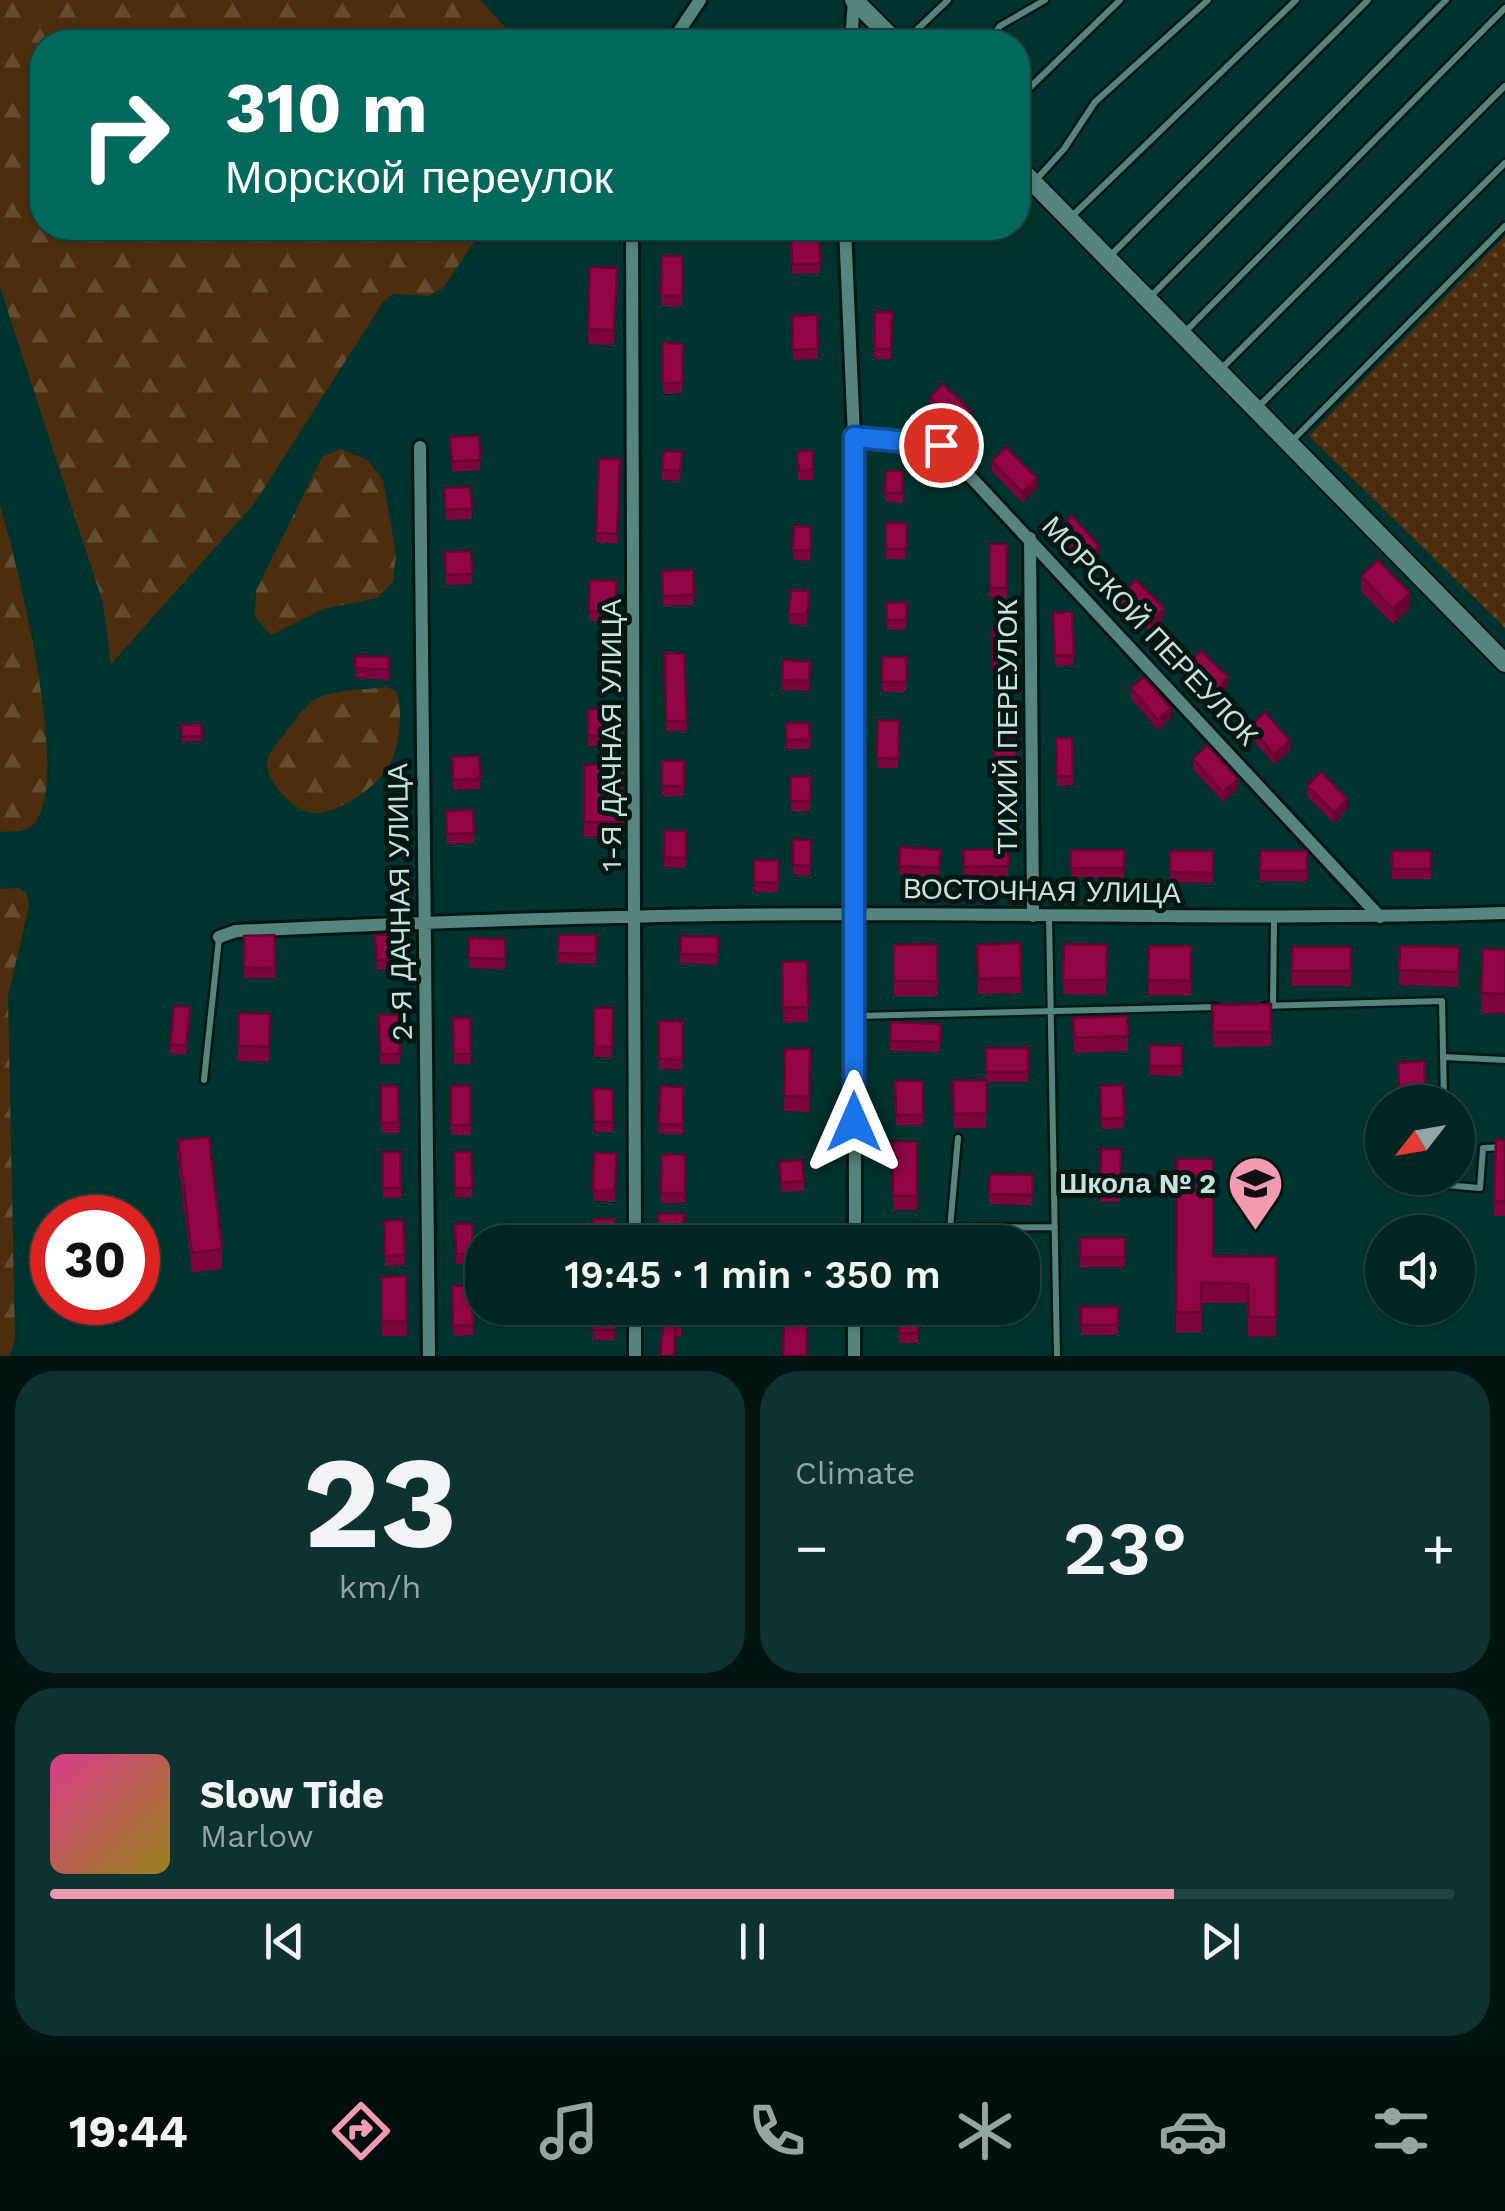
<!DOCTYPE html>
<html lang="en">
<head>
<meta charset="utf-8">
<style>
  body { margin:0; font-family:"Work Sans",sans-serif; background:#0e322f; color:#f1f3f6; height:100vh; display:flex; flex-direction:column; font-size:38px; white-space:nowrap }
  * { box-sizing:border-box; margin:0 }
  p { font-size:32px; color:#95a5a5 }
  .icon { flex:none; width:55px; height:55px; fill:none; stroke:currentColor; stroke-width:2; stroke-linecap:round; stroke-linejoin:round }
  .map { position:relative; height:1356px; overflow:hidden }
  .details { display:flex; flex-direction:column; gap:15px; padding:15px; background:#001513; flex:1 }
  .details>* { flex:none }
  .hud { position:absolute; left:30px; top:30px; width:1000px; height:210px; border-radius:40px; box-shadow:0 2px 8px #0004,0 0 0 2px #224340; background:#00695c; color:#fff; overflow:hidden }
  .needle { width:65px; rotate:239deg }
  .fabs { position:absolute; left:1365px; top:1085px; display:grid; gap:20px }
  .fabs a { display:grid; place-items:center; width:110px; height:110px; border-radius:50%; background:#002622; box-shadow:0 2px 8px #0004,0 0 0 2px #224340; font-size:50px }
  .speed { position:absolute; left:30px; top:1195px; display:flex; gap:20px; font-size:50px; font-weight:700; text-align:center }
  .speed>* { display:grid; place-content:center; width:130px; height:130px; border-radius:50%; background:#002622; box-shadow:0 2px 8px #0004,0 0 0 2px #224340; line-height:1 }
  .speed .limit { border:15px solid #d22; background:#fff; color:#111 }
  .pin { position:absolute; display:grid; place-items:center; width:85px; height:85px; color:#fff; margin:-42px; border:5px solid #fff; border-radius:50%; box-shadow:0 2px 10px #0007 }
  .me { position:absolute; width:110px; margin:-55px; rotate:0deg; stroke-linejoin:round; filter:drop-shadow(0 0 8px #0008) }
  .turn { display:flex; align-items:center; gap:35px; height:210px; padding:0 30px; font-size:45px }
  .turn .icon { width:130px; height:130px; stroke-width:2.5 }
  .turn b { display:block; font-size:70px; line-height:85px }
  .big { font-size:75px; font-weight:600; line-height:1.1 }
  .details .tile { flex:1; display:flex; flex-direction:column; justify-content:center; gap:15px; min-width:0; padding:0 35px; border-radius:40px; background:#0e322f }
  .details .dial { align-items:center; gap:0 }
  .dial b { font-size:130px; line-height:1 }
  .song { display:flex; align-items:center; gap:30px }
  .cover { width:120px; height:120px; border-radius:15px; background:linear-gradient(135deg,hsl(330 70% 55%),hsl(50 70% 35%)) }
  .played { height:10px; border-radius:5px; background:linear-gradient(90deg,#f29ab0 80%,#224340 80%) }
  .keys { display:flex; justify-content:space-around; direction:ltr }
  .heat { display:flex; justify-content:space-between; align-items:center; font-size:55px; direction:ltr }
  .details .tiles { flex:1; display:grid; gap:15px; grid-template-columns:1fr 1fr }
  .tile:last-child { grid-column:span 2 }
  .trip { position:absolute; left:465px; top:1225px; width:575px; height:100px; border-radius:40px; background:#002622; box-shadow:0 2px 8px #0004,0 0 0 2px #224340; font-weight:600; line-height:100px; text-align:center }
  .tabs { display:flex; height:160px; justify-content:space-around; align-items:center; background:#000f0e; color:#95a5a5 }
  .tabs .icon { width:70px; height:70px }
  .tabs .current { color:#f29ab0 }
  .tabs b { font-size:45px; color:#f1f3f6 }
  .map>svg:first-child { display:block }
  .forest { fill:url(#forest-firs) }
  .garden { fill:url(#garden-dots) }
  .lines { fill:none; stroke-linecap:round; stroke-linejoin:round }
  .service-casing { stroke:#011714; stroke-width:11 }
  .minor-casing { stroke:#011714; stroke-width:18 }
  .secondary-casing { stroke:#011714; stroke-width:22 }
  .service { stroke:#55857d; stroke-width:6 }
  .minor { stroke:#55857d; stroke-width:12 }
  .secondary { stroke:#55857d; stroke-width:18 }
  .wall { fill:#7e053b }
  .shaded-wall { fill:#670430 }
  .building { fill:#930645; stroke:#670430; stroke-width:2.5 }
  .route-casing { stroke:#114b97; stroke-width:25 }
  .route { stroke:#1a73e8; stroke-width:18 }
  .labels { text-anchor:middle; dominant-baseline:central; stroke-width:10; stroke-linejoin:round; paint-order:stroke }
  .street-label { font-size:28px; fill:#c9e1dc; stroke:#041714 }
  .poi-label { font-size:28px; font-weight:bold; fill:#c9e1dc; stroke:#041714; text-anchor:end }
</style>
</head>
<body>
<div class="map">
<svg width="1505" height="1356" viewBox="0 0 1505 1356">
  <defs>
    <pattern id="forest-firs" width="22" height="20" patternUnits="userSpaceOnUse" patternTransform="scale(2.5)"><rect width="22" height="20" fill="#4c2e0f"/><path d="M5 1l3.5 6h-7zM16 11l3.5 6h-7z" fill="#644c31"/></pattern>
    <pattern id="garden-dots" width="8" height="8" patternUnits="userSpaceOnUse" patternTransform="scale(2.5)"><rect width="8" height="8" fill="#4c2e0f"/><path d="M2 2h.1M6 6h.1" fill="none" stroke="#644c31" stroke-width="1.8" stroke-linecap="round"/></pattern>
  </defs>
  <rect width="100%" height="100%" fill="#00332d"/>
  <path class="forest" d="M0,0H480L505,27L510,40L42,42V228H478V236L443,288L429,296L393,294L383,302L254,504L111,664L103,603L0,287Z
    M341,449L367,460L383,480L396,554L393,582L377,598L323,609L271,635L255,617L256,591L322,457Z
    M0,505C15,556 77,794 30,827C22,833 10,831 0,832Z
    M386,687L396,691C404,710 399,748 389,766C378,786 336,816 312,813C294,811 268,784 267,765C267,752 279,741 286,732C295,721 304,705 318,698C337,689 366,690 386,687Z
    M19,888L27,894L29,906L8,996L15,1339L10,1356H0V889Z"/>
  <path class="garden" d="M1505,236V628L1309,436Z"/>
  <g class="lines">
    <defs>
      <path id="service" d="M904,42L948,0
        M988,42L1000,26L1045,0
        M1018,99L1120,0
        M1034,182L1064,149L1095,102L1208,0
        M1070,218L1296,0
        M1110,256L1368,0
        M1150,297L1446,0
        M1186,331L1505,8
        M1219,371L1505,86
        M1257,408L1505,163
        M1291,442L1505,226
        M1049,917L1057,1356
        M1265,1006L1442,1001L1444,1102
        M1273,1006L1274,919
        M855,1016L1217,1007
        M1443,1057L1505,1060
        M204,1080L219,938
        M1445,1178V1185L1480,1188L1483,1148L1505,1147
        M950,1228L958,1138
        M856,1229L1055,1227"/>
      <path id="minor" d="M672,42L700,0
        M851,42L854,0
        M632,228L635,1242
        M845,228L854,437L855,1242
        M854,437L941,445L1380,917
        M420,447L429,1356
        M1030,538L1033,916
        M219,937L236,931C442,921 649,914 855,914C1072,914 1288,920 1505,913
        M635,1356V1308
        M854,1356V1308"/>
      <path id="secondary" d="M854,0L896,42
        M1018,167L1505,663"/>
    </defs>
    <use href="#service" class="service-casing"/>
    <use href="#minor" class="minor-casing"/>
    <use href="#secondary" class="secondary-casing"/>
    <use href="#service" class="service"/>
    <use href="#minor" class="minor"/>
    <use href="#secondary" class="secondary"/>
  </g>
  <path class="wall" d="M862,228H880V236H862Z
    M791,235L820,264V273L792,274Z
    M662,256H682V306H661Z
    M590,267L617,268L614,345L588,344Z
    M875,312H892L891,359H874Z
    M817,315L818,359L793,360L792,316Z
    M683,344L682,393H663V383Z
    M930,398L971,421L958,435L930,408Z
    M479,436L480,470L452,472L450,437Z
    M798,451H813V480H798Z
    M682,452L680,481L662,480V470Z
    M599,459H620L617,544L596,542Z
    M992,461L1037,488L1022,502L992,471Z
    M886,471H903V503L885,502Z
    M470,487L472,519L446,520L444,488Z
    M886,523H906V559H886Z
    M794,526L811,527L810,561L793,560Z
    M1057,530L1099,556L1085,570L1057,540Z
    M990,544H1007V598H990Z
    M471,551L472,584L446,585L445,552Z
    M693,570L694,605L663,606L662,571Z
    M1361,576L1410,608L1393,624L1361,591Z
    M590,580L616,581L615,622L589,621Z
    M791,590L809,591L807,625L789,624Z
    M1122,594L1164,618L1151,632L1122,604Z
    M906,602V629L887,630L886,603Z
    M1072,612L1074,665L1055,666L1053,613Z
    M992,630H1012L1013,680H993Z
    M665,653L684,654L687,731H666Z
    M389,657V680L355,678V668Z
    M882,657H906V692H882Z
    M783,660L810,662L809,691L782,690Z
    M1188,664L1228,687L1215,701L1188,674Z
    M1131,688L1171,718L1158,730L1131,698Z
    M588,709L616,710V746H588Z
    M878,720L899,721L898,768H877Z
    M786,723L810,739V749H786Z
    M1016,723V773L994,774V724Z
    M201,724L202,741L182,742L181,725Z
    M1250,726L1290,751L1274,764L1250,736Z
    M1056,738H1072L1073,785L1057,786Z
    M479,756L480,789L453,790L452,757Z
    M1193,759L1238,788L1223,802L1193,769Z
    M662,761H684V796H662Z
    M622,764L623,836L584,837V765Z
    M810,776V811H791V777Z
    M1307,786L1347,809L1334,823L1307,796Z
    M473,810L474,843L447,844L446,811Z
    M664,831H686V868L664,867Z
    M793,840H811L810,876L793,875Z
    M900,847L940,850L939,878L899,875Z
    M963,850L1008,866V876L964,877Z
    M1071,850H1124V878L1071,877Z
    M1170,851H1213V883L1170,882Z
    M1260,851H1307V881H1260Z
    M1392,851H1431V879H1392Z
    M754,860L779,861L778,892H754Z
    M400,934L401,968L377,970L375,935Z
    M274,935L275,978H244V936Z
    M559,935H596V964L558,963Z
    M681,936L718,937V965L680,963Z
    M469,938L505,939V969L469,968Z
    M1020,943L1021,993L978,994L977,945Z
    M937,944V996H894V945Z
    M1064,944L1107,945L1106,995L1063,994Z
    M1149,946H1191V995H1148Z
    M1400,946L1459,947L1458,987L1399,985Z
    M1292,947H1351V986H1292Z
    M1483,949L1505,950V1014L1481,1013Z
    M807,961L808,1022L783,1023L782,962Z
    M1271,1004V1046L1213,1047L1212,1005Z
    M594,1008H613L612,1057H594Z
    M239,1013L270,1014L269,1062L238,1061Z
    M379,1015H399L400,1064H380Z
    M1127,1016L1128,1051L1074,1053L1073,1018Z
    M190,1017L186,1055L170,1054V1044Z
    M453,1018H470L471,1064H454Z
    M659,1021H682V1070L659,1069Z
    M940,1024V1052L890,1051V1041Z
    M1182,1046V1076L1150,1075V1066Z
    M986,1048H1028V1082H986Z
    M785,1049H810L809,1112L784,1111Z
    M986,1080V1128H954L953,1081Z
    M895,1081H923V1125H896Z
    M1123,1085L1124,1128L1101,1129L1100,1086Z
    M381,1086L399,1123V1133H381Z
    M451,1086H470L471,1135H451Z
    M660,1086L683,1087V1134H659Z
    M593,1089H613V1132H594Z
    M1496,1139L1505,1140V1216H1494Z
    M178,1140L222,1249V1269L192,1272L178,1160Z
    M893,1142H917V1210H893Z
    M1101,1149H1121L1120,1202H1100Z
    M383,1152H400L401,1198H383Z
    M454,1152H471L472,1197L455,1198Z
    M594,1153H616L615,1201H593Z
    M662,1154L685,1155V1203H661Z
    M1177,1159L1213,1256L1276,1257V1337L1248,1336V1303H1201V1332H1176Z
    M779,1162L804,1181V1191L781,1192Z
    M990,1174L1033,1175L1032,1205L989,1204Z
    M403,1220L405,1265L385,1266L384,1221Z
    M455,1224H472L473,1264H456Z
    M1027,1232L1028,1269H1022V1242Z
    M1080,1238H1125V1267H1080Z
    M406,1276L407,1336H382V1277Z
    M472,1285L473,1335L453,1336L452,1286Z
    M1081,1307L1118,1325V1335H1081Z
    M593,1308H614L615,1340H593Z
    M665,1308H684L681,1337L675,1336Z
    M899,1318H918V1343H899Z"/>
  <path class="shaded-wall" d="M971,411V421L958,435V425Z
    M1037,478V488L1022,502V492Z
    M1099,546V556L1085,570V560Z
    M1410,593V608L1393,624V609Z
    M1164,608V618L1151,632V622Z
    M1228,677V687L1215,701V691Z
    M1171,708V718L1158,730V720Z
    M1290,741V751L1274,764V755Z
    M1238,779V788L1223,802V792Z
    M1347,799V809L1334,823V813Z"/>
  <path class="building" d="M589,36V42H554L553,39Z
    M819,234L820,264H792L791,235Z
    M662,256H682V296H661Z
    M590,267L617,268L614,330L588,329Z
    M875,312H892L891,349H874Z
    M817,315L818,349L793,350L792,316Z
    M663,343L683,344L682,383H663Z
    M943,384L971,411L958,425L930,398Z
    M479,436L480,460L452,462L450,437Z
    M1006,447L1037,478L1022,492L992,461Z
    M664,451L682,452L680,471L662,470Z
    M798,451H813V470H798Z
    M599,459H620L617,534L596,533Z
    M886,471H903V493H885Z
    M470,487L472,509L446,510L444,488Z
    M1072,516L1099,546L1085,560L1057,530Z
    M886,523H906V549H886Z
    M794,526L811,527L810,551L793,550Z
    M990,544H1007V588H990Z
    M471,551L472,574L446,575L445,552Z
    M1378,560L1410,593L1393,609L1361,576Z
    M693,570L694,595L663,596L662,571Z
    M590,580L616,581L615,612L589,611Z
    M1136,580L1164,608L1151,622L1122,594Z
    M791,590L809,591L807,615L789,614Z
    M906,602V620H887L886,603Z
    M1072,612L1074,655L1055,656L1053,613Z
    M992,630H1012L1013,670H993Z
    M1201,651L1228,677L1215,691L1188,664Z
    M665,653L684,654L687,721H666Z
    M355,656L389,657V670L355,668Z
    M882,657H906V682H882Z
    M783,660L810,662L809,681L782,680Z
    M1144,677L1171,708L1158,720L1131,688Z
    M588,709L616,710V736H588Z
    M1265,712L1290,741L1274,755L1250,726Z
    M878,720L899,721L898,759L877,758Z
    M786,723H809L810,739L786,740Z
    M1016,723V763L994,764V724Z
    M201,724L202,736L182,737L181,725Z
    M1056,738H1072L1073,776H1057Z
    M1207,745L1238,779L1223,792L1193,759Z
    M479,756L480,779L453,780L452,757Z
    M662,761H684V786H662Z
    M622,764L623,822H584V765Z
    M1321,772L1347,799L1334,813L1307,786Z
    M810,776V801H791V777Z
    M473,810L474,833L447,834L446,811Z
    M664,831H686V858L664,857Z
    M793,840H811L810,866L793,865Z
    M900,847L940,850L939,868L899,866Z
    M1008,849V866L964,867L963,850Z
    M1071,850H1124V868H1071Z
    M1170,851H1213V873L1170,872Z
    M1260,851H1307V871H1260Z
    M1392,851H1431V869H1392Z
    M754,860L779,861L778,883L754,882Z
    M400,934L401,959L377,960L375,935Z
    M274,935L275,968H244V936Z
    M559,935H596V954L558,953Z
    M681,936L718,937V955L680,954Z
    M469,938L505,939V959L469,958Z
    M1020,943L1021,978L978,979L977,945Z
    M937,944V981H894V945Z
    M1064,944L1107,945L1106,980H1063Z
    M1149,946H1191V981L1148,980Z
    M1400,946L1459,947L1458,972L1399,970Z
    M1292,947H1351V971H1292Z
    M1483,949L1505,950V994L1481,993Z
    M807,961L808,1007L783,1008L782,962Z
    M1271,1004V1032H1213L1212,1005Z
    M174,1006L190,1007L186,1046L170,1044Z
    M594,1008H613L612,1047H594Z
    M239,1013L270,1014L269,1047L238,1046Z
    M379,1015H399L400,1054H380Z
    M1127,1016L1128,1036L1074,1038L1073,1018Z
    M453,1018H470L471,1054H454Z
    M659,1021H682V1060L659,1059Z
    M891,1022L940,1024V1042L890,1041Z
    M1150,1045L1182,1046V1066H1150Z
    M986,1048H1028V1072H986Z
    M785,1049H810L809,1097L784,1096Z
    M1424,1061L1426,1102H1400L1398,1063Z
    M986,1080V1113L954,1114L953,1081Z
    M895,1081H923V1115H896Z
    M1123,1085L1124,1118L1101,1119L1100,1086Z
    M381,1086H398L399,1123H381Z
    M451,1086H470L471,1125H451Z
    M660,1086L683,1087V1125L659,1124Z
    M593,1089H613V1122H594Z
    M209,1137L222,1249L192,1253L178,1140Z
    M1496,1139L1505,1140V1202L1494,1201Z
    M893,1142H917V1196H893Z
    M1101,1149H1121L1120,1193L1100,1192Z
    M383,1152H400L401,1188H383Z
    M454,1152H471L472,1188H455Z
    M594,1153H616L615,1191H593Z
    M662,1154L685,1155V1193H661Z
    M1177,1159H1213V1256L1276,1257V1317H1248V1284L1201,1283V1312H1176Z
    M802,1160L804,1181L781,1183L779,1162Z
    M990,1174L1033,1175L1032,1195L989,1194Z
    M658,1214H684L683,1242H658Z
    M593,1219H615L616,1242H594Z
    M403,1220L405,1255L385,1256L384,1221Z
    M1401,1221H1427V1232H1401Z
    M455,1224H472L473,1254H456Z
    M1027,1232L1028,1254H1022V1242H973V1233Z
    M894,1237L940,1239V1242H894Z
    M1080,1238H1125V1257H1080Z
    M406,1276L407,1321H382V1277Z
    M472,1285L473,1325L453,1326L452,1286Z
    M1081,1307H1118V1325H1081Z
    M593,1308H614L615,1330H593Z
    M665,1308H683L681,1327L675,1326L674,1356H660Z
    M899,1318H918V1333H899Z
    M784,1320H807V1356H783Z"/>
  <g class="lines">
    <defs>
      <path id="route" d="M854,1122V437L941,445"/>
    </defs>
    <use href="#route" class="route-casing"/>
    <use href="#route" class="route"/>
  </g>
  <defs>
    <symbol id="school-pin" viewBox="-11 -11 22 30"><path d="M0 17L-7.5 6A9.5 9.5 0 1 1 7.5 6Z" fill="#f29ab0" stroke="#041714"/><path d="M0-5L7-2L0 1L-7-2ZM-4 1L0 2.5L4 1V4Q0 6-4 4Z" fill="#111"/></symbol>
  </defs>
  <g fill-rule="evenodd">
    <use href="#school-pin" x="1224" y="1152" width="63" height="86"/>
  </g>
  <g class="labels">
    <g class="street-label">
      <text transform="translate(1150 631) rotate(47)">МОРСКОЙ ПЕРЕУЛОК</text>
      <text transform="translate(1007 727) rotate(-90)">ТИХИЙ ПЕРЕУЛОК</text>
      <text transform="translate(611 735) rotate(-90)">1-Я ДАЧНАЯ УЛИЦА</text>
      <text transform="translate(1042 891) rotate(1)">ВОСТОЧНАЯ УЛИЦА</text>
      <text transform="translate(400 902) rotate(-91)">2-Я ДАЧНАЯ УЛИЦА</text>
    </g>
    <g class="poi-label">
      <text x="1216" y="1183">Школа № 2</text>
    </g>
  </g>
</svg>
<div class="fabs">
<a><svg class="needle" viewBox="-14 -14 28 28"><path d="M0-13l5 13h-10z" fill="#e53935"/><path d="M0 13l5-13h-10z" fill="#95a5a5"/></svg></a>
<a><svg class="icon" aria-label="sound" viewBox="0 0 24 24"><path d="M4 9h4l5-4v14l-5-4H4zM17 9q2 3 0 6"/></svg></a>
</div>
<div class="speed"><div class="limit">30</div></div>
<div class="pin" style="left:941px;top:445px;background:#d93025"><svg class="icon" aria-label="arrive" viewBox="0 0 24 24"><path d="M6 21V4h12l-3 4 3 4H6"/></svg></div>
<svg class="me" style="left:854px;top:1122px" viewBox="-20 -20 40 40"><path d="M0-17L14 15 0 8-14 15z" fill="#1a73e8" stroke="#fff" stroke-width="4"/></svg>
<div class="trip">19:45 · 1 min · 350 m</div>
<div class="hud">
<div class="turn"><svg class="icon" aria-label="right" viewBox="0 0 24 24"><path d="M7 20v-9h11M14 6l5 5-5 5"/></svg><div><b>310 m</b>Морской переулок</div></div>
</div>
</div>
<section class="details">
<div class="tiles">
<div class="tile dial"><b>23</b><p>km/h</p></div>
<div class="tile"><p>Climate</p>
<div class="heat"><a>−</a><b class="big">23°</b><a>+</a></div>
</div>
<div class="tile">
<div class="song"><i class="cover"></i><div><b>Slow Tide</b><p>Marlow</p></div></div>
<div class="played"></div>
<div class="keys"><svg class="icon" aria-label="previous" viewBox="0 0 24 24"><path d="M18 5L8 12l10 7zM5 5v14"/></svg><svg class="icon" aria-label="pause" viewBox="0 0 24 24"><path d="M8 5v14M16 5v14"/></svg><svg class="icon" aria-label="next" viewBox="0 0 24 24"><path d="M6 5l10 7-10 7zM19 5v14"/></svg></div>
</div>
</div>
</section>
<nav class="tabs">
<b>19:44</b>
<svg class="icon current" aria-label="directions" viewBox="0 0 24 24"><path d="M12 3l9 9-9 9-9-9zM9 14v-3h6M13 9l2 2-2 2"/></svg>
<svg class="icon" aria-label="music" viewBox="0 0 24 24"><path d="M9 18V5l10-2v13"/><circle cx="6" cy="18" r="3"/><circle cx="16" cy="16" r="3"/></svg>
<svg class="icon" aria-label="phone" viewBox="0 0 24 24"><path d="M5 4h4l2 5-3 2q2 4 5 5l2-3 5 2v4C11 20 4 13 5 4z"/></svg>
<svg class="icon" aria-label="climate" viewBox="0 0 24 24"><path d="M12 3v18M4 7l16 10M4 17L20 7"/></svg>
<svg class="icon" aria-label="car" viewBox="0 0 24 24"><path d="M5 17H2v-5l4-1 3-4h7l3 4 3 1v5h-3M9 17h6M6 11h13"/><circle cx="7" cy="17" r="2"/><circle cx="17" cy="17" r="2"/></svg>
<svg class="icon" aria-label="filters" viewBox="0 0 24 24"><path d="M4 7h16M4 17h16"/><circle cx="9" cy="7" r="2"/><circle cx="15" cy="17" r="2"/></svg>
</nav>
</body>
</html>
